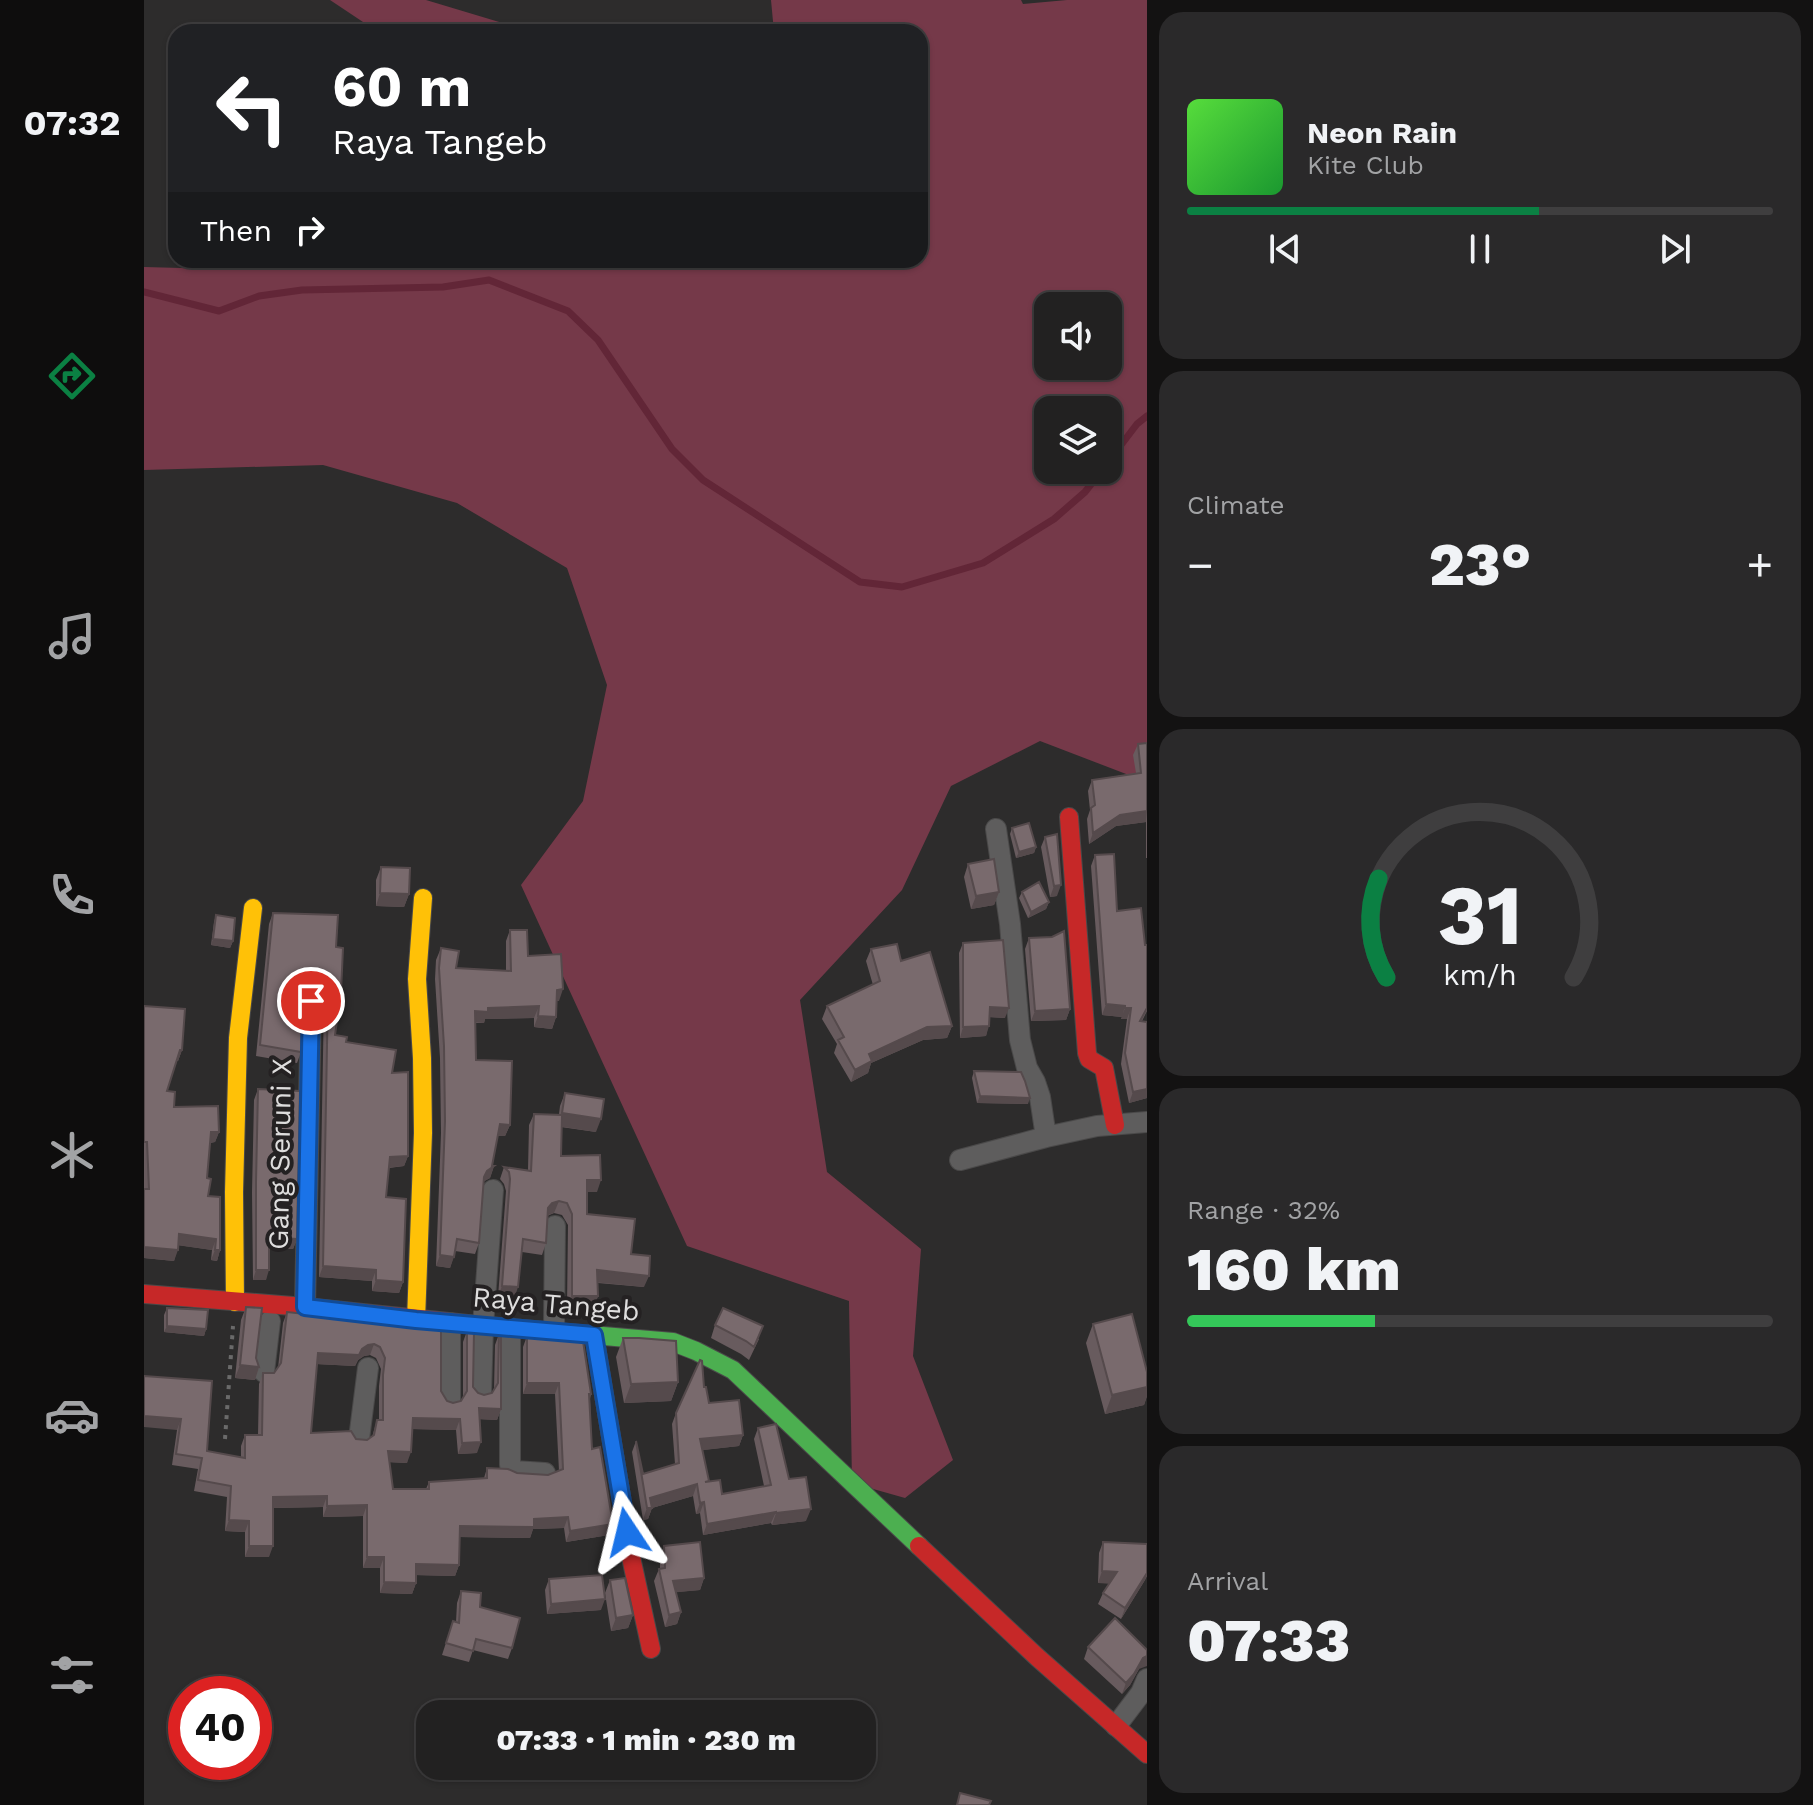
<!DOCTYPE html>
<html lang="en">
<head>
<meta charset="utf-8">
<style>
  body { margin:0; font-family:"Work Sans",sans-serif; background:#2a292a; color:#f1f3f6; height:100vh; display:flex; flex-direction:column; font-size:30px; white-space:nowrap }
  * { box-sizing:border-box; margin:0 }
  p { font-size:26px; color:#a2a3a5 }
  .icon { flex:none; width:44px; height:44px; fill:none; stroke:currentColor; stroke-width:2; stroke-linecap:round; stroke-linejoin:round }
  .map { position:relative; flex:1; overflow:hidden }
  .details { display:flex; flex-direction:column; gap:12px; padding:12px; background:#131212; width:666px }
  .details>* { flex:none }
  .hud { position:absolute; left:24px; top:24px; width:760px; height:244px; border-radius:24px; box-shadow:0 2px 6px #0004,0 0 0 2px #3f3e3f; background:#202124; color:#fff; overflow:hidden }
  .controls { position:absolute; left:890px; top:292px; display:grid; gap:16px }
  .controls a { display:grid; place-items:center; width:88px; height:88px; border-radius:16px; background:#222121; box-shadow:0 2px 6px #0004,0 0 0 2px #3f3e3f; font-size:40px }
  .speed { position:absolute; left:24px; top:1676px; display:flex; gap:16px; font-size:40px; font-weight:700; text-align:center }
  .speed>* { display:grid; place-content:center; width:104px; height:104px; border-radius:50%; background:#222121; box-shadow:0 2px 6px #0004,0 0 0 2px #3f3e3f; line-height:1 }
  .speed .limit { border:12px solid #d22; background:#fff; color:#111 }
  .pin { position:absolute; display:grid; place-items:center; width:68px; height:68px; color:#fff; margin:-34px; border:4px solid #fff; border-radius:50%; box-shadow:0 2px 8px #0007 }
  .me { position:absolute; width:88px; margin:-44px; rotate:350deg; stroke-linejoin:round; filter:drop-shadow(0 0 6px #0008) }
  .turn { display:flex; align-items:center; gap:28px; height:168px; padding:0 32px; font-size:36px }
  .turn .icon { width:104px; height:104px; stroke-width:2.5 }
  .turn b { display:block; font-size:56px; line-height:68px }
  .then { display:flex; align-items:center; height:76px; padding:0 32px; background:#0003; gap:16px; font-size:30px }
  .big { font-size:60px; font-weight:800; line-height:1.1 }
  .details .card { flex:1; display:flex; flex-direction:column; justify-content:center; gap:12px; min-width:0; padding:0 28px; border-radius:24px; background:#2a292a }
  .details .dial { align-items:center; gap:0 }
  .dial svg { height:208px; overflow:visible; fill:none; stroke:#3f3e3f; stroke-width:7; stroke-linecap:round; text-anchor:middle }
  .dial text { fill:#f1f3f6; stroke:none }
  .song { display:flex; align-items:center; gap:24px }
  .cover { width:96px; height:96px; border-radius:12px; background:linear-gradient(135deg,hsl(110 70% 55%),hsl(130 70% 35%)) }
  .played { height:8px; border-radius:4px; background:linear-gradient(90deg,#0b8043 60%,#3f3e3f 60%) }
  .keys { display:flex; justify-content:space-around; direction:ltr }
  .heat { display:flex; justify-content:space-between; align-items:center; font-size:44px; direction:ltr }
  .charge { height:12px; border-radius:6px; background:linear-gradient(90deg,#34c759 32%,#3f3e3f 0) }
  .trip { position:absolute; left:272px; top:1700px; width:460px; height:80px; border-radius:24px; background:#222121; box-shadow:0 2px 6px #0004,0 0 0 2px #3f3e3f; font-weight:800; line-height:80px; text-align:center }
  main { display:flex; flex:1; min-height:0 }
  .dock { display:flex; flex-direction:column; width:144px; justify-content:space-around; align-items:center; background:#0e0d0d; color:#a2a3a5 }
  .dock .icon { width:56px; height:56px }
  .dock .current { color:#0b8043 }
  .dock b { font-size:36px; color:#f1f3f6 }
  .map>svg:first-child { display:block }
  .forest { fill:#753949; fill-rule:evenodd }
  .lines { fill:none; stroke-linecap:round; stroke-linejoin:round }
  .stream { stroke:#622637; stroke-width:7 }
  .street-casing { stroke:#4a4949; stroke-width:22 }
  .fast-casing { stroke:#4a4949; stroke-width:20 }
  .slow-casing { stroke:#4a4949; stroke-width:20 }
  .jam-casing { stroke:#4a4949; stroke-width:20 }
  .path { stroke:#6a6a6a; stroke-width:4; stroke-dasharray:4 6; stroke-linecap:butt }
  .street { stroke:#5e5d5d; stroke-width:20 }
  .fast { stroke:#4caf50; stroke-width:18 }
  .slow { stroke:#ffc107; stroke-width:18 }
  .jam { stroke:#c62828; stroke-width:18 }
  .wall { fill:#685b5e; fill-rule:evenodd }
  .shaded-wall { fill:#554a4c }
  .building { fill:#796a6d; stroke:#554a4c; stroke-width:2; fill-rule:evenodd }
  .route-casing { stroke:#114b97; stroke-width:20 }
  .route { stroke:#1a73e8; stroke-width:14 }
  .labels { text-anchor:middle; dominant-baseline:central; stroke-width:8; stroke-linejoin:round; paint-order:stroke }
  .street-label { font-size:28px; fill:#dedddd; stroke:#242122 }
</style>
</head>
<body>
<main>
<nav class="dock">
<b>07:32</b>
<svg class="icon current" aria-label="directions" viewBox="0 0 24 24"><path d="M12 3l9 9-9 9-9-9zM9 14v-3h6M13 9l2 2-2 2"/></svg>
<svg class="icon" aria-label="music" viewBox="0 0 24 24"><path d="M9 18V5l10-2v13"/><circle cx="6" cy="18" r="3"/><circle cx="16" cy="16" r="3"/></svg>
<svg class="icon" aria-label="phone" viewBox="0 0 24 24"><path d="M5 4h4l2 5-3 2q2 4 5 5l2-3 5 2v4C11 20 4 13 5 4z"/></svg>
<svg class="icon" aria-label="climate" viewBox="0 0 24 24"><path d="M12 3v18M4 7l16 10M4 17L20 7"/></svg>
<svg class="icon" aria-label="car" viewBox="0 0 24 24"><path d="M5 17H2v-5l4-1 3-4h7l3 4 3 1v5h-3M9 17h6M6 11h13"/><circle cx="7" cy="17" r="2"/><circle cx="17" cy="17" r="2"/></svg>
<svg class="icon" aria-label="filters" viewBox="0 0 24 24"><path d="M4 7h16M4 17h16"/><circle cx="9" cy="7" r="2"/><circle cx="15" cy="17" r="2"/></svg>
</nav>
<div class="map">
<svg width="1003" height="1805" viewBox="0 0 1003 1805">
  <rect width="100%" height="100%" fill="#2d2c2c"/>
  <path class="forest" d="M186,0H282L388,32H234Z
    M627,0H877L879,4L923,0H1003V782L896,741L807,786L758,890L656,1000L683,1172L777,1249L769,1356L809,1460L761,1498L708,1483L705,1301L543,1246L377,885L439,801L463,685L423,568L313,503L179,465L0,470V267L112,270L136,260H776V32H630ZM904,306H964V366H904ZM904,410H964V470H904Z"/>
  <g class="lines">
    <path class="stream" d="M0,292L75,311L115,296L158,290L299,287L345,280L424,311L454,340L528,449L559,480L716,582L758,587L839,563L910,519L941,492L958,470
      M964,462L993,424L1003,416"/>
    <defs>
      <path id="street" d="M852,829L866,924L876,1040L883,1068L891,1082L896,1097L902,1137
        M816,1160L902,1137L953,1126L1003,1122
        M161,1307L167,1001
        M366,1328V1465L370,1471L401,1473
        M410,1332L411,1226
        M120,1372L126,1321
        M337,1393L339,1326L349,1190
        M306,1401V1323
        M215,1439L224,1368
        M972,1726L997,1693L1003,1679"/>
      <path id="fast" d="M333,1325L529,1342L552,1351L589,1370L775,1546"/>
      <path id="slow" d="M91,1302L90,1192L94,1038L109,908
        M272,1320L279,1133L278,1058L273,979L279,898"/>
      <path id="jam" d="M925,817L943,1053L945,1059L960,1068L971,1125
        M0,1294L161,1307L333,1325
        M450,1335L488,1562L507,1649
        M775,1546L893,1657L1003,1754"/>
    </defs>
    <use href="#street" class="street-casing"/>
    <use href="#fast" class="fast-casing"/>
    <use href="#slow" class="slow-casing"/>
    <use href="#jam" class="jam-casing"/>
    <path class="path" d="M81,1439L89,1326"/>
    <use href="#street" class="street"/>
    <use href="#fast" class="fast"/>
    <use href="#slow" class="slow"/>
    <use href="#jam" class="jam"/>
  </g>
  <path class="wall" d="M1003,743V858H1002V822L972,826L945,844L943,819L946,810L944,791L948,780L992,773L989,755L994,744Z
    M868,828L892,847L890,853L872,858L866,834Z
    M901,837L913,896L906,897L897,847Z
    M951,855L973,911L1001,945H1003V1011L998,1021L1003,1098L985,1103L977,1064L983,1019H977L978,1017L958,1015L947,866Z
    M824,864L855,892L850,905L827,909L820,877Z
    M237,867L265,894L260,907L232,906V880Z
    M878,892L905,902L902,909L884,918L875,898Z
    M129,913L192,947L191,1035L248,1073L264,1156L260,1166L245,1168L242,1197L259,1282L255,1293L228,1291V1281L175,1277L180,1000L174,990L168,988L159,991L157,1052L153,1063L112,1056L125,924Z
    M72,915L89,941L86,948L67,945L70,922Z
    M366,930L415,1001H413L412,1017L408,1029L390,1027V1018L341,1019L340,1023H331L332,1060L366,1125L361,1136H354L348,1166H350L346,1178L340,1181L335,1243L331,1254L311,1251L306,1268L292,1266L297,1133L296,1058L291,979L292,960L297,948L312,968L362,971V941Z
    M885,938L926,1009L922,1020L887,1021L881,949Z
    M819,943L861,1018L846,1017L842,1036L816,1038L815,953Z
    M727,949L757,961L808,1026L803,1038L779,1040L727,1063L724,1073L707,1082L690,1053L693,1044L678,1019L683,1006L729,985L722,961Z
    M0,1006L38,1050L34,1061H32L23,1091L30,1107L75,1132L71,1142L66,1143L63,1178L64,1196L76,1250L73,1261L67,1260L68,1250L34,1245L30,1261L0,1258Z
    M830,1071L884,1104L833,1103L828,1078Z
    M114,1089L153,1239L149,1249L125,1248L122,1280H109L108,1192L110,1100Z
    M421,1093L452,1132L417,1127V1156L453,1192H443V1214L487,1254L500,1287L454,1283V1296L450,1307H423L424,1225L418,1215L410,1213L403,1216L402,1243L398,1255L378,1252L370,1299L354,1297L362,1191L360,1184L356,1179L360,1167L384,1170L385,1125L390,1114H415L416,1106Z
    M102,1307L112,1358L115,1367L111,1380L91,1378L97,1320Z
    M23,1308L62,1329L60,1336L20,1332V1315Z
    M143,1312L297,1329V1391L303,1401L309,1403L317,1401L319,1398V1342L323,1331L329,1387L334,1393L340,1395L348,1393L350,1389L351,1345L355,1334L357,1409L353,1420L335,1419L333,1453L314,1454L312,1430L268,1429L263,1463L245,1462L249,1489H282L285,1482L340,1478L343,1468L373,1473L404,1475L415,1471L411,1394H379V1347L383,1336L447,1394L446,1399L448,1449L469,1524L465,1535L422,1542L420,1528L389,1529L386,1538L316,1537L315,1565L311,1576L272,1575V1583L268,1594L236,1593V1568H219V1516L179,1517V1507L129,1508L125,1557H101V1532L81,1531L83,1497L50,1491L54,1469L28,1465L33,1430L0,1376L63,1451L97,1457V1446L101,1435H114L115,1384L119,1373H130L134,1368L139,1323ZM226,1355L232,1358L237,1369L235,1386V1420H233L228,1437L223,1440L167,1433L173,1364L211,1366L214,1360L220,1356Z
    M949,1324L1003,1372V1396L1000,1405L961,1414L942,1343Z
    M571,1325L615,1339L605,1360L597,1354L567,1338Z
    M479,1338L534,1382L527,1401L480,1403L472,1357Z
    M560,1387L565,1403L599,1435L595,1446L558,1450L564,1481L578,1494L620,1486L610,1439L614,1428L645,1479L662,1521L628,1525L627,1523L559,1535L556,1513L552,1514L549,1496L508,1508L504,1519L499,1520L488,1452L492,1441L499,1474L531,1464L528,1424L532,1413Z
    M959,1542L1003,1544V1576L1001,1580L977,1619L954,1604L959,1593L965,1583H954L955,1553Z
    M520,1546L560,1578L556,1590L532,1592L537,1612L533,1624L521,1627L510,1581L515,1569H516V1557Z
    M405,1579L457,1610L403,1614L401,1590Z
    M466,1580L489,1615L484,1628L467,1631L461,1593Z
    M317,1591L336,1607L368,1648L364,1659L329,1650L325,1662L298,1655L309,1621L312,1622L313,1603Z
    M944,1647L995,1669L986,1685L978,1694L940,1659Z"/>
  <path class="shaded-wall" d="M1003,811L1002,822L972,826L945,844L949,833L976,815Z
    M892,847L890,853L872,858L875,852Z
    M917,885L913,896L906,897L910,886Z
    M855,892L850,905L827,909L832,896Z
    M236,893L265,894L260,907L232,906Z
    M905,902L902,909L884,918L887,912Z
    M69,939L89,941L86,948L67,945Z
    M172,977L168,988L160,990L156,995L160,984L164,979Z
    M419,989L415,1001H409L413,990Z
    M962,1004L981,1006L978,1017L958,1015Z
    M395,1006L390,1018L341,1019L340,1023L327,1022L331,1011L344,1008Z
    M846,1007L865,1008L861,1018L842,1017Z
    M981,1008H987L983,1019H977Z
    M926,1009L922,1020L887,1021L891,1011Z
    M394,1016L412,1017L408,1029L390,1027Z
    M808,1026L803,1038L779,1040L727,1063L724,1073L707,1082L711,1070L725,1054L783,1027Z
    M845,1026L842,1036L816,1038L819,1027Z
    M36,1050H38L34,1061L32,1060Z
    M1003,1089V1098L985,1103L989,1092Z
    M836,1096L886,1098L884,1104L833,1103Z
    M418,1113L457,1119L452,1132L413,1126Z
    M356,1124L366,1125L361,1136H352Z
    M67,1132H75L71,1142L63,1143Z
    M264,1156L260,1166L242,1168L246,1157Z
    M350,1166L346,1178L339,1182L343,1171Z
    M443,1180H457L453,1192H439Z
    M415,1201L410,1213L404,1215V1208L408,1203Z
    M35,1234L72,1239L68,1250L32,1245Z
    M125,1237L153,1239L149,1249L122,1247Z
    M0,1247L34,1250L30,1261L0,1258Z
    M71,1250H76L73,1261L67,1260Z
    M296,1255L310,1257L306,1268L292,1266Z
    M179,1266L232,1270L228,1281L175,1277Z
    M112,1270H125L122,1280H109Z
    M453,1270L505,1276L500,1287L449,1282Z
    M232,1280L259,1282L255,1293L228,1291Z
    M358,1286L374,1287L370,1299L354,1297Z
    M428,1296H454L450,1307H423Z
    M23,1326L62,1329L60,1336L20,1332Z
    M230,1344L226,1355L220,1356L214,1360L211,1366L170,1364L174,1353L218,1349L224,1345Z
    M96,1365L115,1367L111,1380L91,1378Z
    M534,1382L527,1401L480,1403L487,1384Z
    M383,1383H415L411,1394H379Z
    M1003,1387V1396L1000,1405L961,1414L968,1395Z
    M335,1408L357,1409L353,1420L331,1419Z
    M0,1416L37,1419L33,1430L0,1427Z
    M269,1418L316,1419L312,1430L265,1429Z
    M599,1435L595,1446L552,1451L556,1439Z
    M337,1442L333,1453L314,1454L318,1443Z
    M244,1451L267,1452L263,1463L240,1462Z
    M553,1484L549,1496L508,1508L504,1519L499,1520L506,1498Z
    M183,1496L179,1507L125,1508L129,1497Z
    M560,1502L556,1513L552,1514L556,1503Z
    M223,1505L219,1516L179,1517L183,1506Z
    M667,1509L662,1521L628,1525L632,1513Z
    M632,1512L627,1523L559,1535L563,1524Z
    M424,1517L420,1528L389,1529L386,1538L312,1537L316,1526L390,1519Z
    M85,1520L105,1521L101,1532L81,1531Z
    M469,1524L465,1535L422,1542L426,1531Z
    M105,1546H129L125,1557H101Z
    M223,1557H240L236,1568H219Z
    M272,1564L315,1565L311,1576L268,1575Z
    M958,1571L973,1572L968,1584L954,1583Z
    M1003,1573L1001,1580L977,1619L981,1608Z
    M560,1578L556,1590L525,1593L529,1581Z
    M240,1582L272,1583L268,1594L236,1593Z
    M461,1599L457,1610L403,1614L407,1604Z
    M537,1612L533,1624L521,1627L525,1615Z
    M489,1615L484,1628L467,1631L472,1618Z
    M1003,1656V1666L995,1669L986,1685L978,1694L982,1683L999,1658Z"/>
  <path class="building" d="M1003,743V811L976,815L949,833L947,808L951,805L948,780L997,773L994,744Z
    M885,823L892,847L875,852L868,828Z
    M913,834L917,885L910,886L901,837Z
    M970,854L973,911L997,908L1001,945H1003V1008L996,1021L1003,1022V1089L989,1092L981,1053L987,1008H981V1006L962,1004L951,855Z
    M850,859L855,892L832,896L824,864Z
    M237,867L266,868L265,894L236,893Z
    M895,882L905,902L887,912L878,892Z
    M129,913L194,915L192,947L199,948L197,992L191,1035L203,1037L202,1042L252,1050L248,1073L264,1072V1156L246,1157L242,1197L262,1199L259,1282L232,1280V1270L179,1266L184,990L178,979L172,977L164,979L160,984L157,1052L116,1045Z
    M72,915L91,918L89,941L69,939Z
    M366,930H383L384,956L417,954L419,989L413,990L412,1017L394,1016L395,1006L344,1008V1012L331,1011L332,1060L368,1061L366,1125L356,1124L348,1166H350L343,1171L340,1177L335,1243L313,1239L310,1257L296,1255L301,1121L300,1046L295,968L297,948L315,951L312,968L367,971Z
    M920,931L926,1009L891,1011L885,938L908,937Z
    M859,940L865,1008L846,1007L845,1026L819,1027V943Z
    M753,944L757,961L786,952L808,1026L783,1027L725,1054L728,1061L711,1070L694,1040L700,1037L683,1006L736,981L727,949Z
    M0,1006L41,1009L38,1050H36L23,1091L31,1092L30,1107L74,1106L75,1132H67L63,1178L67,1179L64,1196L76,1197V1250H71L72,1239L35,1234L34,1250L0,1247V1189H5L3,1142H0Z
    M830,1071L877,1072L881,1081L886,1098L836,1096Z
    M114,1089L156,1091L153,1239L125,1237V1270H112V1182Z
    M421,1093L460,1099L457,1119L418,1113Z
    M390,1114L418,1115L417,1156L456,1155L457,1180H443V1214L491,1219L487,1254L506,1256L505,1276L453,1270L454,1296H428V1214L423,1203L415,1201L408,1203L404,1208L402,1243L379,1239L374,1287L358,1286L366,1179L365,1172L360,1167L387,1171Z
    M102,1307L118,1308L112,1358L115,1367L96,1365Z
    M23,1308L64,1310L62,1329L23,1326Z
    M579,1308L619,1326L610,1347L602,1341L571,1325Z
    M143,1312L297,1329V1391L303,1401L309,1403L317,1401L323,1391V1331L330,1332L329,1387L334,1393L340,1395L348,1393L354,1383L355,1334H357V1409L335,1408L337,1442L318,1443L316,1419L269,1418L267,1452L244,1451L249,1489H285V1482L343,1478V1468L364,1469L373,1473L404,1475L419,1469L415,1383H383V1336L439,1341L447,1394H445L448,1449L456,1447L469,1524L426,1531L424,1517L390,1519V1527L316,1526L315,1565L272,1564V1583L240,1582V1557H223V1505L183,1506V1496L129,1497V1546H105V1521L85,1520L87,1486L54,1480L58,1458L32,1454L37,1419L0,1416V1376L68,1381L63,1451L101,1458V1435H118L119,1373H130L137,1363ZM230,1344L236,1347L241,1358L239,1375V1420H233L230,1435L223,1440L212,1439L207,1431L167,1433L174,1353L215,1355L218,1349L224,1345Z
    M988,1314L1003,1372V1387L968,1395L949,1324Z
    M479,1338H495L532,1341L534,1382L487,1384Z
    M556,1360L558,1361L560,1387H562L565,1403L595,1400L599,1435L556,1439L565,1481L561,1482L576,1480L578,1494L627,1485L614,1428L632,1424L645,1479L662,1477L667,1509L632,1513V1512L563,1524L560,1502L556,1503L553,1484L506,1498L508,1508H503L492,1441L499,1474L535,1463L532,1413Z
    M556,1542L560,1578L529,1581L537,1612L525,1615L515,1569L521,1568L520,1546Z
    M959,1542L1003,1544V1573L981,1608L959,1593L973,1572L958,1571Z
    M458,1575L461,1599L407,1604L405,1579Z
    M481,1578L489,1615L472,1618L466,1580Z
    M317,1591L337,1593L336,1607L376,1618L368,1648L332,1639L329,1651L302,1643L309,1621L315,1623Z
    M971,1618L1003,1650V1656L999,1658L990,1674L982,1683L944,1647Z
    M816,1793L847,1801L845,1805H813Z"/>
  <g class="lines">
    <defs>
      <path id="route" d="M167,1001L161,1307L272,1320L450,1335L483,1532"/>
    </defs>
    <use href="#route" class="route-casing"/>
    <use href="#route" class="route"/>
  </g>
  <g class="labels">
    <g class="street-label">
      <text transform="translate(136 1154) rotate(-89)">Gang Seruni X</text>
      <text transform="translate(412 1304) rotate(5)">Raya Tangeb</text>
    </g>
  </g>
</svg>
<div class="controls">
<a><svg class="icon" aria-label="sound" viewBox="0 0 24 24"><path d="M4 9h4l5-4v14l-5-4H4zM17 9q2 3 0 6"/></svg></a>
<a><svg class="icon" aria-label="layers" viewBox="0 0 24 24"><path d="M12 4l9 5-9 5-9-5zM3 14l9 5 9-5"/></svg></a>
</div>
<div class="speed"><div class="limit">40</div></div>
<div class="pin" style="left:167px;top:1001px;background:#d93025"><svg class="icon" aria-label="arrive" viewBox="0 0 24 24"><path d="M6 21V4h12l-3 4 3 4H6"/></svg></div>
<svg class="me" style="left:483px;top:1532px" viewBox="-20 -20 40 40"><path d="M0-17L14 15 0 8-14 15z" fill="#1a73e8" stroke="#fff" stroke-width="4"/></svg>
<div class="trip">07:33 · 1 min · 230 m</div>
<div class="hud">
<div class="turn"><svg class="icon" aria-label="left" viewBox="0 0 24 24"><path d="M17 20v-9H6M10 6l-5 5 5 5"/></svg><div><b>60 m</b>Raya Tangeb</div></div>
<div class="then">Then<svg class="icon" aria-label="right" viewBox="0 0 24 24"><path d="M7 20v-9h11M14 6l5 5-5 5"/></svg></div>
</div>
</div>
<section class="details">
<div class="card">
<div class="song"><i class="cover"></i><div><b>Neon Rain</b><p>Kite Club</p></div></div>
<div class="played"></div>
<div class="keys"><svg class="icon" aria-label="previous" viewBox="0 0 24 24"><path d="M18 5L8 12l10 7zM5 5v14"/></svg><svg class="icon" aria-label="pause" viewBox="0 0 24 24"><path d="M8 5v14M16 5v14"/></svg><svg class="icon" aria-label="next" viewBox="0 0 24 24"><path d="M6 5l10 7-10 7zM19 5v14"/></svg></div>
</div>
<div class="card"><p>Climate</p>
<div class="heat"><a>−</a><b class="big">23°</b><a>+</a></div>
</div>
<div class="card dial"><svg viewBox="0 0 100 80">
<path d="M14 69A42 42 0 1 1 86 69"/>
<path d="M14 69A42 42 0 0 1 11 31" stroke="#0b8043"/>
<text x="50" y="56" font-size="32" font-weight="700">31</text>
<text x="50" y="72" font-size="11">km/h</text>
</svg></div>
<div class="card"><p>Range · 32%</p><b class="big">160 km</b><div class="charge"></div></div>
<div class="card"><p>Arrival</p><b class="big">07:33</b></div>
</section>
</main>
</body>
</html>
